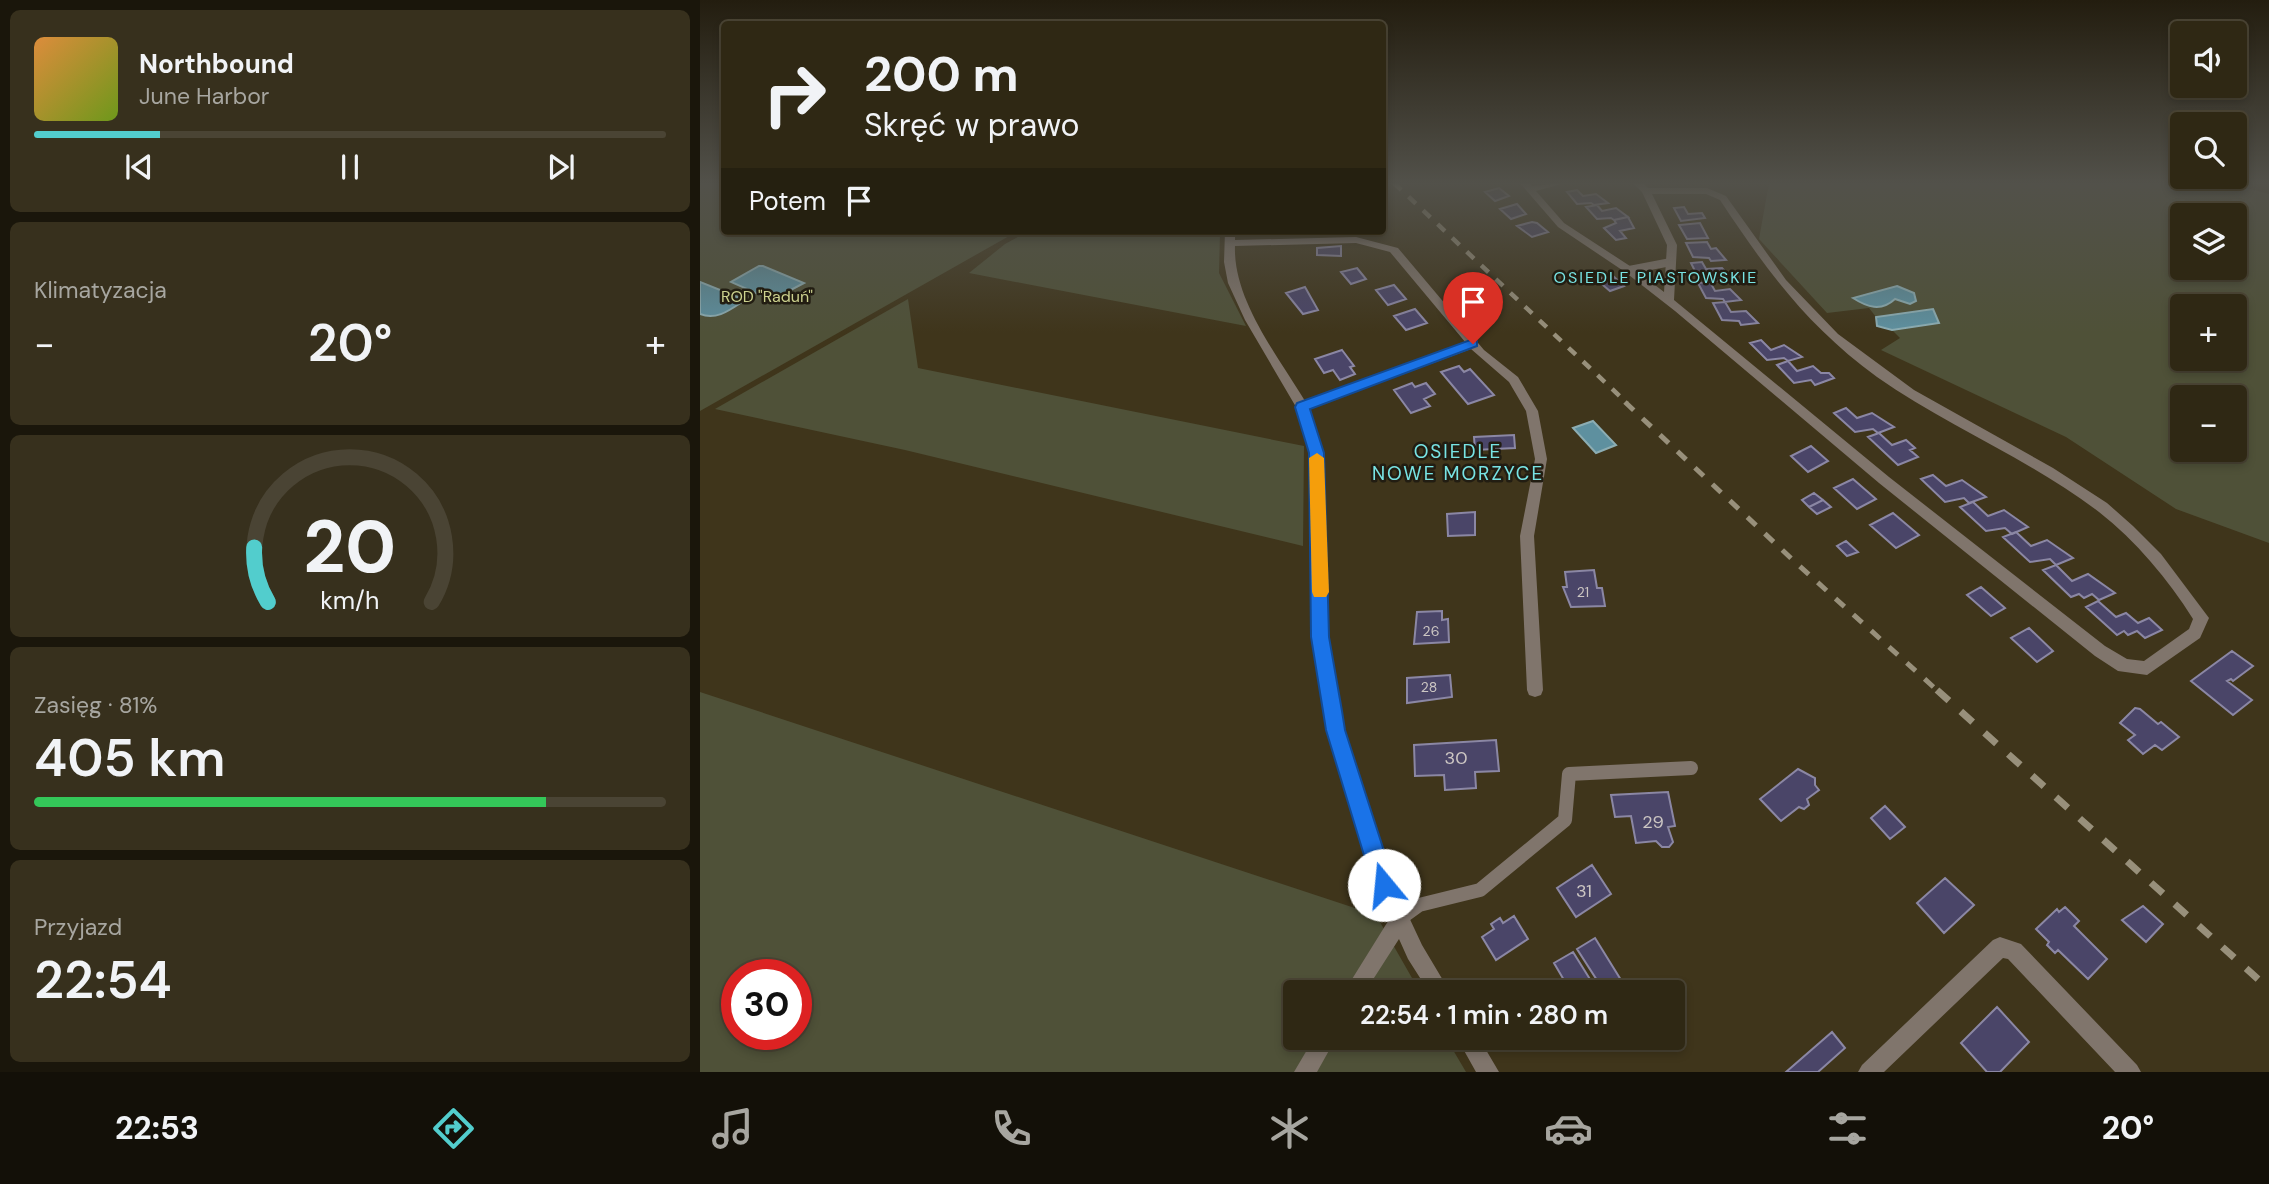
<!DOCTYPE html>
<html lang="pl">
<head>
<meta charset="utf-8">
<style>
  body { margin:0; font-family:"DM Sans",sans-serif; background:#37301d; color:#f1f3f6; height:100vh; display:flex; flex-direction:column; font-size:26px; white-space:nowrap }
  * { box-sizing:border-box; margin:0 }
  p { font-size:23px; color:#a7a6a0 }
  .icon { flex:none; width:38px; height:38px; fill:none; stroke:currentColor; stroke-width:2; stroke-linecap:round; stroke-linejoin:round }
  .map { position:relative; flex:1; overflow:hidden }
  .panel { display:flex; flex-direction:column; gap:10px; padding:10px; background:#1a160b; width:700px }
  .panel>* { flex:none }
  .banner { position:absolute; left:21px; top:21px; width:665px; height:214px; border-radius:7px; box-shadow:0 4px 10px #0003,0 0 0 2px #4a4434; background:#2f2814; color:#f1f3f6; overflow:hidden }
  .controls { position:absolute; left:1470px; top:21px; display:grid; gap:14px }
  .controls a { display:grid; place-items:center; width:77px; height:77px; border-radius:7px; background:#2f2814; box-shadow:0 4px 10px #0003,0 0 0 2px #4a4434; font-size:35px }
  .speed { position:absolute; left:21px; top:959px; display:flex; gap:14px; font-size:35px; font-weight:700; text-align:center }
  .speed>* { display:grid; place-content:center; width:91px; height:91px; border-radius:50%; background:#2f2814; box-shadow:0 4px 10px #0003,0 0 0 2px #4a4434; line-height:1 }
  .speed .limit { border:10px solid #d22; background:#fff; color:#111 }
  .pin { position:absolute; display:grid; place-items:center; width:60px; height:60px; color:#fff; margin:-72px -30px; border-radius:50% 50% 50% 0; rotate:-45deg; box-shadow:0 0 7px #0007 }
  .pin .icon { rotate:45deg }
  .me { position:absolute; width:77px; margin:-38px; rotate:343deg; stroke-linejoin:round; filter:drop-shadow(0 0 5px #0008) }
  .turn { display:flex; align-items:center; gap:24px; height:147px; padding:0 28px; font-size:32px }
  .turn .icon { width:91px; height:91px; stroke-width:2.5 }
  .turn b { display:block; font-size:49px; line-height:60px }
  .then { display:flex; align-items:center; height:66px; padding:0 28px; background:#0003; gap:14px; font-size:26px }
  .big { font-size:52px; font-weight:600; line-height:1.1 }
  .panel .card { flex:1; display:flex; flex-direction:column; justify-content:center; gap:10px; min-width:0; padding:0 24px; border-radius:10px; background:#37301d }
  .panel .dial { align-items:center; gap:0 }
  .dial svg { height:182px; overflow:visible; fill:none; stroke:#4a4434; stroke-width:7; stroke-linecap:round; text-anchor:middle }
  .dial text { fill:#f1f3f6; stroke:none }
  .song { display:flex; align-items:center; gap:21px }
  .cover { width:84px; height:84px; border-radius:10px; background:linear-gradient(135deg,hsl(30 70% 55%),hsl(80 70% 35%)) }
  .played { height:7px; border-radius:4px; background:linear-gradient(90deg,#52cdcd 20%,#4a4434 20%) }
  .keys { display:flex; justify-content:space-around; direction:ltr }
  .heat { display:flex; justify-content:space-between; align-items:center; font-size:38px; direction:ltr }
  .charge { height:10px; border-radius:5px; background:linear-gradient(90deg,#34c759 81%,#4a4434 0) }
  .trip { position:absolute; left:583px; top:980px; width:402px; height:70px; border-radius:7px; background:#2f2814; box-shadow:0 4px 10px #0003,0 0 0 2px #4a4434; font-weight:600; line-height:70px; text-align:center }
  .tab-bar { display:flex; height:112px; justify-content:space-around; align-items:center; background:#131008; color:#a7a6a0 }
  .tab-bar .icon { width:49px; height:49px }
  .tab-bar .selected { color:#52cdcd }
  .tab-bar b { font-size:32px; color:#f1f3f6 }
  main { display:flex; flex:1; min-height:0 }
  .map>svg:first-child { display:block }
  .green { fill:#4f5138; fill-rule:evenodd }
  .water { fill:#5e909f; stroke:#8cadb3; stroke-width:2 }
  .building { fill:#4a4568; stroke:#8b87a4; stroke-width:2 }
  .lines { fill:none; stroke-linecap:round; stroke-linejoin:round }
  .lane-far1 { stroke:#80756c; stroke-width:8 }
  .lane { stroke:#80756c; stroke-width:14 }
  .street { fill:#80756c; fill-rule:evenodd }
  .rail-far2 { stroke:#98907b; stroke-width:4.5; stroke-dasharray:10 10; stroke-linecap:butt }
  .rail-far1 { stroke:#98907b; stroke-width:5; stroke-dasharray:12 12; stroke-linecap:butt }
  .rail { stroke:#98907b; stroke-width:7; stroke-dasharray:16 16; stroke-linecap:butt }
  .route { fill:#1a73e8; stroke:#114b97; stroke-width:2 }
  .slow { fill:#f59e0b }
  .labels { text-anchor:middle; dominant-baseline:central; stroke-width:5; stroke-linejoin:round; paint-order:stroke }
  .number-label { font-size:14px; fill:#ccc6c3 }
  .far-neighbourhood-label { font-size:16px; letter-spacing:2px; fill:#78e4e4; stroke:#221d12 }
  .far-park-label { font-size:16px; fill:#ccd18e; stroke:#221d12 }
  .near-number-label { font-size:18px; fill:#ccc6c3 }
  .neighbourhood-label { font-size:19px; letter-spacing:2px; fill:#78e4e4; stroke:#221d12 }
</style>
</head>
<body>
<main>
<section class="panel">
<div class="card">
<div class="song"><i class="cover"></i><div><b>Northbound</b><p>June Harbor</p></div></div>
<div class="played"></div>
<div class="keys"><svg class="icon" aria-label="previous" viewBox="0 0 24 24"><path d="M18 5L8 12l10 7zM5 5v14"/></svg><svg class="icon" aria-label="pause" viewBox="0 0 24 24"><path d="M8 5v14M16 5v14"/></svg><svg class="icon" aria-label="next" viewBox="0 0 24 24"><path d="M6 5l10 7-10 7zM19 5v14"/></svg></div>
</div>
<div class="card"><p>Klimatyzacja</p>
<div class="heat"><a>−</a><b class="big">20°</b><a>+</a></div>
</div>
<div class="card dial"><svg viewBox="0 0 100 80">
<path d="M14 69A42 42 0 1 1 86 69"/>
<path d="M14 69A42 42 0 0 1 8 45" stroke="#52cdcd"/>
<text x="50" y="56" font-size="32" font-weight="700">20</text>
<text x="50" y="72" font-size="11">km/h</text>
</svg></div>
<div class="card"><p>Zasięg · 81%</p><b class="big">405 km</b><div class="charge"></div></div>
<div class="card"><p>Przyjazd</p><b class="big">22:54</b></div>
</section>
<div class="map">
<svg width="1569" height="1072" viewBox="0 0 1569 1072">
  <rect width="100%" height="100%" fill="#3f351b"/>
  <path class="green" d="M0,183H24V231H318L0,411Z
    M1069,183H1529L1569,194V543L1476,509L1366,437L1181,350L1200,338L1192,330L1177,326L1176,317L1169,308L1127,313L1059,239ZM1482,215H1535V268H1482ZM1482,306H1535V359H1482ZM1482,397H1535V450H1482Z
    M329,231H520L519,273L546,326L269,273L305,244Z
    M208,299L218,368L604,446L603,546L205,450L15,409Z
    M0,692L676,915L720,992H595V1038H746L766,1072H0ZM37,975H96V1034H37Z"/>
  <path class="water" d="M59,266H63L104,283L72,300L31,282Z
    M0,282L45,300C31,309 17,321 0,314Z
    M1197,286L1214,293L1216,301L1210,304L1195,299C1181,312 1167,307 1153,298Z
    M1233,309L1239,323L1192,330L1177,326L1176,317Z
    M893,421L916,445L896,453L873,428Z"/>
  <path class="building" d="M799,188L809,196L795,201L785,192Z
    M877,190L883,196L896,194L908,203L894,205L891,203L877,204L867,192Z
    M817,204L826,214L811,219L800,209Z
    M897,205L902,211L916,208L928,217L914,220L911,218L897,219L886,207Z
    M984,207L988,214L1002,213L1005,218L981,221L974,208Z
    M928,217L934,228L920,231L926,238L916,240L904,228L916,223L914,220Z
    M832,222L837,223L848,232L832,237L817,226Z
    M1000,223L1008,238L987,239L979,225Z
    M1007,242L1011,249L1016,248L1026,260L1011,261L1009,258L993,257L986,243Z
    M641,246V256L617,255V248Z
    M1002,262L1006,269L1022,268L1033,280L1016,281L1014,278L998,277L991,263Z
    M657,268L666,279L651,284L641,272Z
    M912,275L924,286L910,291L897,280Z
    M780,282L793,296L782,300L768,287Z
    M1010,282L1015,291L1030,289L1041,300L1025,302L1023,299L1006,298L998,283Z
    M694,285L706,299L688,305L676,290Z
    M605,287L618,310L603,314L586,293Z
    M1025,302L1031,312L1046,311L1058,323L1041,325L1039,321L1022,320L1013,303Z
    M715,309L727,323L706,330L694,316Z
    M1061,340L1071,350L1084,345L1102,357L1088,361L1084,358L1067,360L1050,343Z
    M642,350L654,366L650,367L655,374L640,380L633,370L624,373L615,359Z
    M1088,361L1097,371L1113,366L1121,373H1129L1134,378L1115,385L1111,380L1094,383L1077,365Z
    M759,366L764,372L770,369L794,395L768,404L741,372Z
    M712,383L715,387L726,383L735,394L724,399L730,406L711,413L694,390Z
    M1146,408L1157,418L1172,413L1194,427L1178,433L1173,429L1155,432L1134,413Z
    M1179,433L1192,445L1206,440L1215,448L1210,450L1218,457L1198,465L1168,437Z
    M814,435L815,448L775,450L774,437Z
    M1111,446L1128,461L1108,472L1091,456Z
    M1233,475L1246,486L1262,480L1286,497L1269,503L1264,498L1245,502L1221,479Z
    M1153,479L1176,499L1157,509L1134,488Z
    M1114,493L1123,500L1109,507L1102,500Z
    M1123,500L1131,507L1117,514L1109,507Z
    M1273,502L1288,516L1304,510L1328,527L1312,534L1305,528L1286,531L1260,507Z
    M775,512V535L748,536L747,514Z
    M1193,513L1219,535L1196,548L1170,525Z
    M1316,532L1331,546L1347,540L1373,558L1356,565L1350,559L1330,562L1303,537Z
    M1146,541L1158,552L1147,556L1137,546Z
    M1356,565L1372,581L1388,574L1415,593L1399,600L1392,594L1384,598L1379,594L1371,597L1343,570Z
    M894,570L897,588H902L905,606L871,607L863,587H867L865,572Z
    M1281,587L1305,608L1291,616L1267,595Z
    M1398,601L1416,617L1426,613L1438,623L1449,618L1462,630L1445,638L1437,631L1428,635L1424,631L1417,635L1386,607Z
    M742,611V620L748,619L749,642L714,644L717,612Z
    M1329,628L1353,651L1337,662L1311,638Z
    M1532,651L1553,666L1533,681L1531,679L1527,681L1552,700L1533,715L1491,681Z
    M750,675L752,697L707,703V678Z
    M1435,708L1440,709L1458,724L1461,722L1479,737L1462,750L1455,745L1443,754L1428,740L1435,735L1420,723Z
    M796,740L799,771L775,772L776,788L745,790L744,775L715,776L714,745Z
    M1098,769L1115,778V785L1119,790L1107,799L1109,805L1104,809L1099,807L1081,821L1060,799Z
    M968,792L975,826L968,827L973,842L969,847H962L956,841L936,843L931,816L915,817L911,795Z
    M1185,806L1205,827L1190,839L1171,818Z
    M892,865L911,894L876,917L857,888Z
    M1245,878L1274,905L1244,933L1217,903Z
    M1443,906L1463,924L1446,942L1422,920Z
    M1365,907L1379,921L1374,926L1407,959L1388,979L1358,950L1355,953L1347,945L1349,942L1336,929L1357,909L1359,912Z
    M814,916L828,939L796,960L782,937L794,929L791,924L800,918L803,923Z
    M895,938L921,980L904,991L877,949Z
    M873,952L898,992H871L854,963Z
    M1297,1007L1329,1042L1300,1072H1287L1261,1043Z
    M1132,1032L1145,1048L1118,1072H1086Z"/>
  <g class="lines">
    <path class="lane-far1" d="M929,270L971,262"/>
    <path class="lane" d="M701,918L719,905L780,890L865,820L869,774L991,768"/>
    <path class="street" d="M820,183H829L832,186L865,183L836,191L864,223L933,268L964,292L967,245L942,192L933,183H943L948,188H1007L1026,196L1086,280L1138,334L1214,390L1353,468L1407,503L1433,526L1461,554L1509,618L1500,638L1447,675L1418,671L1395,656L1179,483L975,311L925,272L858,227ZM952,194H1006L1020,200C1067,271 1107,326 1177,377C1248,427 1330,459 1399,512C1436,541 1468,579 1493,619L1489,629L1444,661L1427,659L1405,646L1189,477L974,300L977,245Z
      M525,231H535V240L656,237L698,248L784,350L818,377L838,411L847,459L834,536L843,690L841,695L835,697L829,695L827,690L820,536L835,459L826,411L809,382L771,349L609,409L622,453L628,637L644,730L693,883L722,945L750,992H729L708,959L699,939L665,992H644L690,918L675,885L628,730L612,637L610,453L596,407L545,320L528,283L524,262ZM656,243L690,252L766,343L605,401C578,356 533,300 535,246Z
      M1300,937L1321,944L1437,1065L1441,1072H1415L1308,959L1303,958L1184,1072H1158L1162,1065L1293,940Z
      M614,1038H636L617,1072H594Z
      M757,1038H779L799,1072H776Z"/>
    <path class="rail-far2" d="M694,183L927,403"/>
    <path class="rail-far1" d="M925,402L1095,562L1239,692"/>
    <path class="rail" d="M1237,690L1569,989"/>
  </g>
  <linearGradient id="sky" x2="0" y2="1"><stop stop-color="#231d0f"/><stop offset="0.55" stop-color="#52514a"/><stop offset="1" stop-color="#52514a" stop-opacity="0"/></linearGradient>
  <rect width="1569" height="333" fill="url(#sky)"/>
  <path class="route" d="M773,339L777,341V346L610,409L624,453L629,637L642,711L645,730L695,885L692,893L684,896L677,893L673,885L626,730L623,711L611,637L609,453L595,407L597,403Z"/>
  <path class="slow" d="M617,453L624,458L629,592L626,597H614L612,592L609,458Z"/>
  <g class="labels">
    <g class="number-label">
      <text x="883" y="592">21</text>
      <text x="731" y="631">26</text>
      <text x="729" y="687">28</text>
    </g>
    <g class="far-neighbourhood-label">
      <text x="956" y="277">OSIEDLE PIASTOWSKIE</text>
    </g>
    <g class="far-park-label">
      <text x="67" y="296">ROD "Raduń"</text>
    </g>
    <g class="near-number-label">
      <text x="756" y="758">30</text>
      <text x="953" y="822">29</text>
      <text x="884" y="891">31</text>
    </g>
    <g class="neighbourhood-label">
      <text x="758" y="451">OSIEDLE<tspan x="758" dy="22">NOWE MORZYCE</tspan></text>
    </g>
  </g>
</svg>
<div class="controls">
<a><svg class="icon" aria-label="sound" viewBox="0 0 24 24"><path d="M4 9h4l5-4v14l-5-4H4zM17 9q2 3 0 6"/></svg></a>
<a><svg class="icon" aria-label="search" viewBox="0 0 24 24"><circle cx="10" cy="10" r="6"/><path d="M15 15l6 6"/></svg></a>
<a><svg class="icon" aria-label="layers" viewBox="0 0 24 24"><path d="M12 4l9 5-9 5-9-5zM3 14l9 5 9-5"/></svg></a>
<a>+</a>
<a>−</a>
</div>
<div class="speed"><div class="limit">30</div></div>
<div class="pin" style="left:773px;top:344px;background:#d93025"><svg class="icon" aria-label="arrive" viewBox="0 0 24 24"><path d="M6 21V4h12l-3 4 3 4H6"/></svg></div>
<svg class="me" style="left:684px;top:885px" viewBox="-20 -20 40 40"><circle r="19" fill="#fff"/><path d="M0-13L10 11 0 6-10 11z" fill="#1a73e8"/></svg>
<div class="trip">22:54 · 1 min · 280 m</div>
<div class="banner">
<div class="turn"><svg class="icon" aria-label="right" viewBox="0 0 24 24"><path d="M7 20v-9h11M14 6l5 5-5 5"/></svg><div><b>200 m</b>Skręć w prawo</div></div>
<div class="then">Potem<svg class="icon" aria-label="arrive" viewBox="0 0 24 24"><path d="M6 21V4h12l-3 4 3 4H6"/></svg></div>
</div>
</div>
</main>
<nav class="tab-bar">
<b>22:53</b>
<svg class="icon selected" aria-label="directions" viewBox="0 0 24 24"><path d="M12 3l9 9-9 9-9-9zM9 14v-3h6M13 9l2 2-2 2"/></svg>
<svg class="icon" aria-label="music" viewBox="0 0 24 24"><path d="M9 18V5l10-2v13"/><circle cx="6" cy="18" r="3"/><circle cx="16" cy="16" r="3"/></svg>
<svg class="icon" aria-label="phone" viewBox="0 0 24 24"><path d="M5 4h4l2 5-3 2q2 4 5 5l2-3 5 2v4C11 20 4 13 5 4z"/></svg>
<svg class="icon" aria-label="climate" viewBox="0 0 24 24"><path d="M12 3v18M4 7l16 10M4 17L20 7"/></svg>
<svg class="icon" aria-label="car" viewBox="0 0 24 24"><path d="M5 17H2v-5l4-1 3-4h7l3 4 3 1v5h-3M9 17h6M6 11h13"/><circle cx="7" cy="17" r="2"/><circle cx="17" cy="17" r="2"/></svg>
<svg class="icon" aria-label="filters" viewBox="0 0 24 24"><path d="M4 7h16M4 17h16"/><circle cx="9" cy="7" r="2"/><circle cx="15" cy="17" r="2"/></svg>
<b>20°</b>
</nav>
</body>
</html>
